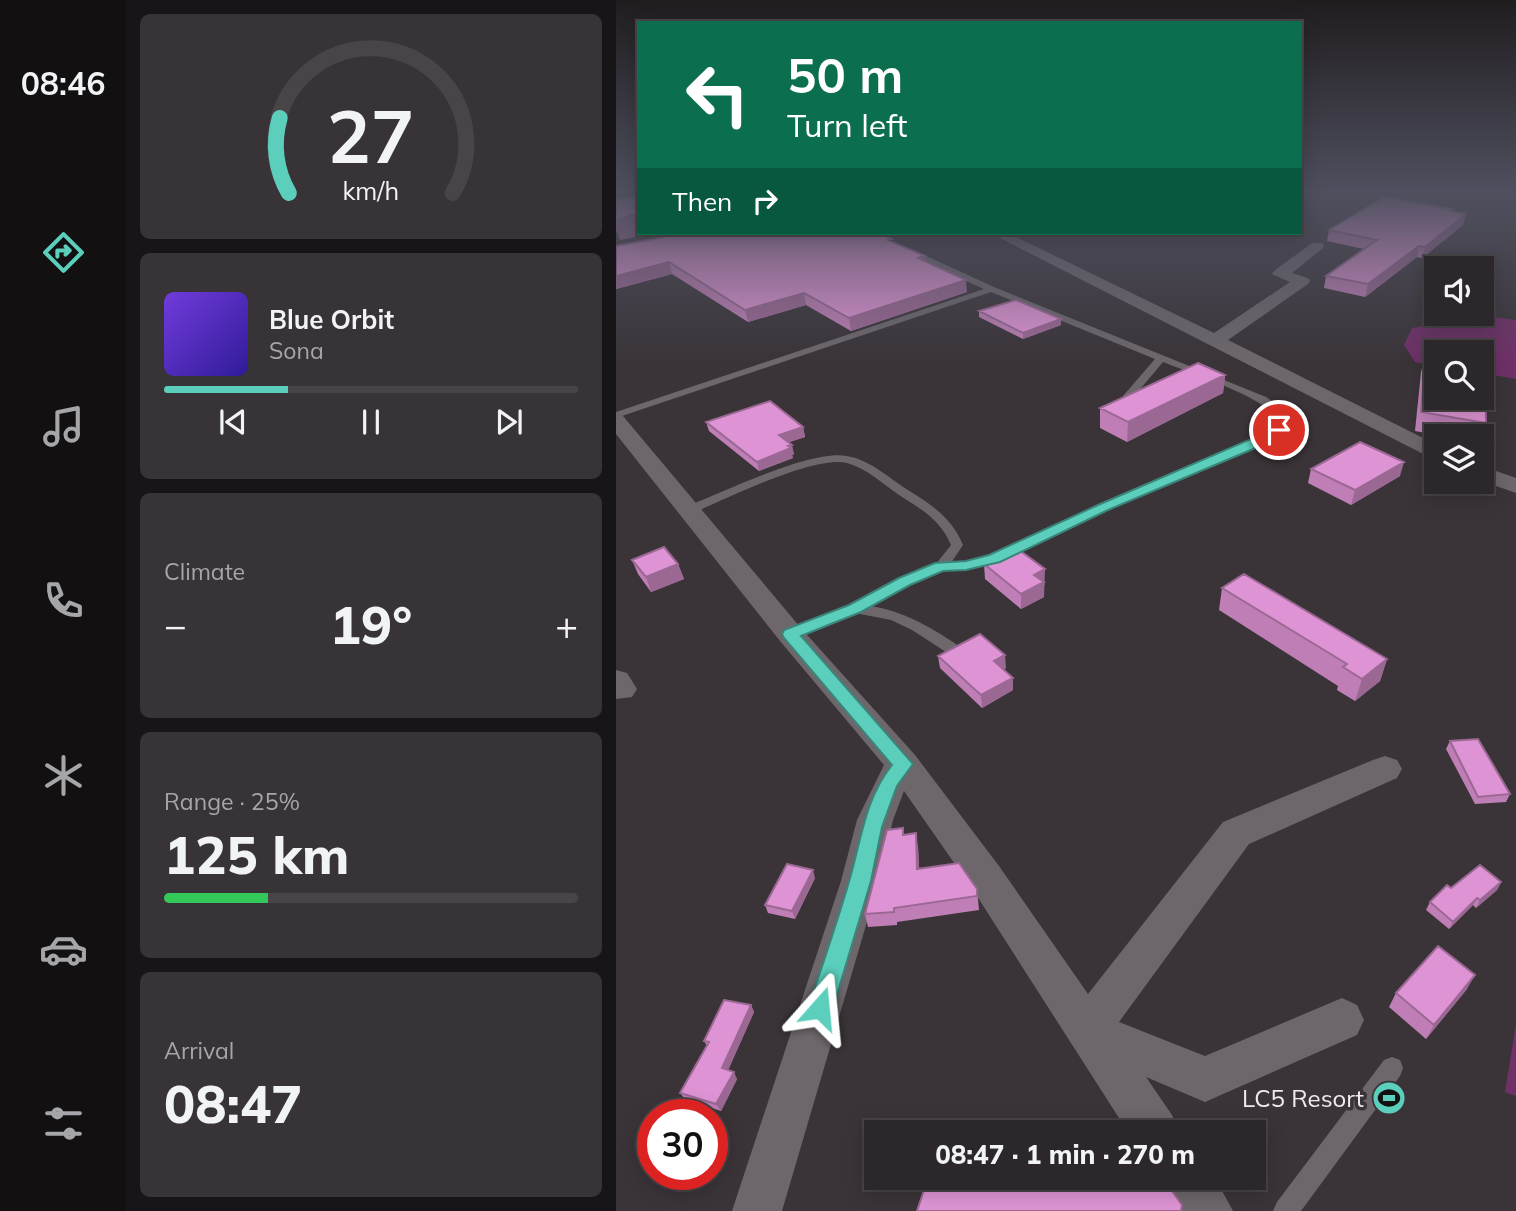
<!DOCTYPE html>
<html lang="en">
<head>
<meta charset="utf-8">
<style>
  body { margin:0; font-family:Mulish,sans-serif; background:#383337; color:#f1f3f6; height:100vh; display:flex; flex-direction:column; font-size:26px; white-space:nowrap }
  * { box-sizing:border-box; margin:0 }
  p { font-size:23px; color:#a6a5a9 }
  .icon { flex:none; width:38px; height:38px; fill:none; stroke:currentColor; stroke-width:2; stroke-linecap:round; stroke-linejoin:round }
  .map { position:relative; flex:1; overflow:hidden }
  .sheet { display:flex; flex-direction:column; gap:14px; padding:14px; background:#181518; width:490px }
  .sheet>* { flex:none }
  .top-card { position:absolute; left:21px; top:21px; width:665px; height:214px; border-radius:0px; box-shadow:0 4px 18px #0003,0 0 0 2px #484447; background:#0b6e4f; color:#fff; overflow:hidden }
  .tools { position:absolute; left:808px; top:256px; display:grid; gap:14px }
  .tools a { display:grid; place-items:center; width:70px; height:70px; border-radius:0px; background:#2c272b; box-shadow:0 4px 18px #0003,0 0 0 2px #484447; font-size:35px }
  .speed { position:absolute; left:21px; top:1099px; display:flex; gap:14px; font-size:35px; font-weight:700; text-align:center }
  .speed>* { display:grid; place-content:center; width:91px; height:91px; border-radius:50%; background:#2c272b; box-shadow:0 4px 18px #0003,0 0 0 2px #484447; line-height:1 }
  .speed .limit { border:10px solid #d22; background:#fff; color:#111 }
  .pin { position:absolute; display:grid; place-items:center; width:60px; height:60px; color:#fff; margin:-30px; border:4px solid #fff; border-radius:50%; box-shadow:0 2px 7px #0007 }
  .me { position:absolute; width:77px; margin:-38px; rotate:18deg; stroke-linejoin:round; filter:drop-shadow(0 0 5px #0008) }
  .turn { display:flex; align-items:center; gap:24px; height:147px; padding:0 35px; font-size:32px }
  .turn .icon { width:91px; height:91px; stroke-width:2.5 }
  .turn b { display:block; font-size:49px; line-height:60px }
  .then { display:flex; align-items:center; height:66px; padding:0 35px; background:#0003; gap:14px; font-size:26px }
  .big { font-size:52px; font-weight:800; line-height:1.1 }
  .sheet .tile { flex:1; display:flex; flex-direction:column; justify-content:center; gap:10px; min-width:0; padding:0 24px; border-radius:10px; background:#383337 }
  .sheet .dial { align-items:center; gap:0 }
  .dial svg { height:182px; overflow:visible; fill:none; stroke:#484447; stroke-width:7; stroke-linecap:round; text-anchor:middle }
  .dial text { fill:#f1f3f6; stroke:none }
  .song { display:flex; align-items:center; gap:21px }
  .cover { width:84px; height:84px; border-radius:10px; background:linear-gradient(135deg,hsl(260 70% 55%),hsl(250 70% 35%)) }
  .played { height:7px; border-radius:4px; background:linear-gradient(90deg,#5bcebc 30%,#484447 30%) }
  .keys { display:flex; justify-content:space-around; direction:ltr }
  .heat { display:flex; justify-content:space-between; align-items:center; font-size:38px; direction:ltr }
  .charge { height:10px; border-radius:5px; background:linear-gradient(90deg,#34c759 25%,#484447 0) }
  .trip { position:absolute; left:248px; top:1120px; width:402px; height:70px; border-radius:0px; background:#2c272b; box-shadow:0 4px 18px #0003,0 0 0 2px #484447; font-weight:800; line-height:70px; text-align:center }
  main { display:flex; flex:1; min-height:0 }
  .tab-bar { display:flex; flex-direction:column; width:126px; justify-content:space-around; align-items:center; background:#121011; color:#a6a5a9 }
  .tab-bar .icon { width:49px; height:49px }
  .tab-bar .selected { color:#5bcebc }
  .tab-bar b { font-size:32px; color:#f1f3f6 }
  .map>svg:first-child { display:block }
  .green { fill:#6f3168 }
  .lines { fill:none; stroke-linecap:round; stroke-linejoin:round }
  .service { fill:#6d676c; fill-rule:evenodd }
  .minor { fill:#6d676c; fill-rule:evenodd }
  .wall { fill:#bf7fb6 }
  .shaded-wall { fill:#9b6894 }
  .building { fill:#de94d4; stroke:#9b6894; stroke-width:2 }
  .route { fill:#5bcebc; stroke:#3b867a; stroke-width:2 }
  .labels { text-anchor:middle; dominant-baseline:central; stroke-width:7; stroke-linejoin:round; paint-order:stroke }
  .near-poi-label { font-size:24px; fill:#eeebee; stroke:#3a3439; text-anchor:end }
</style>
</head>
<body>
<main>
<nav class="tab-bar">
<b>08:46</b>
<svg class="icon selected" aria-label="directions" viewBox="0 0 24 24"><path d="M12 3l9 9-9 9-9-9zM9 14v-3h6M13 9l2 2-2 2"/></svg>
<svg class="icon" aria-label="music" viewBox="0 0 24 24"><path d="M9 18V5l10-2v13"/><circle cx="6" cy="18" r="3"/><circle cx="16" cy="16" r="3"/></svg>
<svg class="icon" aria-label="phone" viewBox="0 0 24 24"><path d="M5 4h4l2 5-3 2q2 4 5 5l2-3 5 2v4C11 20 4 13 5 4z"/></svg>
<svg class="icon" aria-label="climate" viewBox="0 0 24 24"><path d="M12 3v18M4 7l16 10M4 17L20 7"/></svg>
<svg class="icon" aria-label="car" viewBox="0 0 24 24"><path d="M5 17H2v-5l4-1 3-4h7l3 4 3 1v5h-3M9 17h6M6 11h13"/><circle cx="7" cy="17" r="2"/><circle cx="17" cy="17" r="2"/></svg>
<svg class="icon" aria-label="filters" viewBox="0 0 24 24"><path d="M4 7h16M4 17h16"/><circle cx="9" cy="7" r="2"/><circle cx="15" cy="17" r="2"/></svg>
</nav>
<section class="sheet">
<div class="tile dial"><svg viewBox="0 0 100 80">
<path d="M14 69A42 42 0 1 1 86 69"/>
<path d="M14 69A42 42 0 0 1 10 36" stroke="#5bcebc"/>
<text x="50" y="56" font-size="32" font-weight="700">27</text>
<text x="50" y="72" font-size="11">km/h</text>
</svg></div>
<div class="tile">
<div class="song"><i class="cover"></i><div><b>Blue Orbit</b><p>Sona</p></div></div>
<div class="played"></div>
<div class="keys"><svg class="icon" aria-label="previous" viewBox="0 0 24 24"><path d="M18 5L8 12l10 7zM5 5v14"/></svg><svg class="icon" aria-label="pause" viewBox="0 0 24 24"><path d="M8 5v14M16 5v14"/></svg><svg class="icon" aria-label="next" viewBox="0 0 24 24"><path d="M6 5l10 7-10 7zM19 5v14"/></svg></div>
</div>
<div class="tile"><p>Climate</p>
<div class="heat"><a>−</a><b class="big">19°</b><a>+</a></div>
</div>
<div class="tile"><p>Range · 25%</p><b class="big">125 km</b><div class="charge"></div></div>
<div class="tile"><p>Arrival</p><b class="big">08:47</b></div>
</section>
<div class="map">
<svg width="900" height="1211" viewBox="0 0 900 1211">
  <rect width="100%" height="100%" fill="#3a3439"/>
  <path class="green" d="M865,315L900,320V379L866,373V352H821V366L799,362L788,345L796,328Z
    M900,1024V1096L889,1092Z"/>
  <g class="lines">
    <path class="service" d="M289,249H295L378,287L650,397L667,409L672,420L667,432L649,443L491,511L384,561L350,570L327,571L293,584L254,606C287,611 313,626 340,644L342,648L340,652H330L296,630L275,620L239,613L179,637H169L167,634L169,631L234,605L283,578L320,564L335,545C325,521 307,510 286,497C269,486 251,468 231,463C198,455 110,499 77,513H69L67,510L69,507C105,493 195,449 231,456C254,460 273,478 292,490C316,505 336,518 347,545L335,563C382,561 439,524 483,505C536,482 589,461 641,439L658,428L662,420C652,398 572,372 547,362L515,400H507V396L539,359L375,292L0,418V412L368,289L289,253Z
      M776,1057L784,1060L787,1068L784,1076L685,1211H657L661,1202L768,1060Z"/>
    <path class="minor" d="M374,233H392L598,333L674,282L656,274L658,271L696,243H706L708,246L706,249L676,273L692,278L694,281L692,284L612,340L821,445V461Z
      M0,414L7,416L184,627L299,755L383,866L472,994L607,822L757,760L769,756L781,760L786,769L781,778L633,844L503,1022L589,1056L726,998L741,1005L748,1020L741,1035L589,1102L530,1077L556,1115L563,1132H512L357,890L288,791L277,820L263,881L166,1211H116L225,881L241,820L268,765L164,641L0,434Z
      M866,466L900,478V493L866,481Z
      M0,670L11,673L21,689L16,697L0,699Z
      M546,1178H599L617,1211H563Z"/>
  </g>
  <path class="wall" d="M836,209L835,211L850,214L847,225L806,258L801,257L749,297L708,288L710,276L748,249L711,241L713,230Z
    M276,242L310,262L351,292L235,331L190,305L132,322L56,274L0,289V246Z
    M363,311L445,319V325L407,339L363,317Z
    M810,353L870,423L866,436H826L799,431L805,372Z
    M609,375L607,393L511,442L484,428V408Z
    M90,422L187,427L189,437L173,442L178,454L176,455L177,458L143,471L93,431Z
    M695,469L784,476L735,505L692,483Z
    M16,560L62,564L68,579L35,592L22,574Z
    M368,564L429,584L428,585V597L405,609L369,579Z
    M606,588L771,659L764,681L739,701L721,690L722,686L603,610Z
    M322,656L390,668L388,669L397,690L366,708L324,668Z
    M834,741L894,794L890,802L859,804L830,749Z
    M287,828L288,834L302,847L303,869L361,889L363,910L281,922V925L252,927L249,914Z
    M199,878L179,919L152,913L149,905Z
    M885,882L881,890L860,908L857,905L833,929L810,910L814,902L835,888Z
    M851,989L810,1039L773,1007L780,993Z
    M135,1005L138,1012L112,1070L121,1079L105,1111L69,1099L64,1093L91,1046L88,1041Z"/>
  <path class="shaded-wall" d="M19,214L23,225V233H40L4,240L1,231L0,232V220Z
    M850,214L847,225L806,258L809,247Z
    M803,246L801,257L749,297L752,284Z
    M309,256L311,267L302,258Z
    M53,262L56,274L0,289V276Z
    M350,280L351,292L235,331L233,318Z
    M188,293L190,305L132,322L129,310Z
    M445,319V325L407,339V333Z
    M609,375L607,393L511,442L512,422Z
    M187,427L189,437L165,445L163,435Z
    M176,445L178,454L176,455L177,458L143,471L141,462Z
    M788,462L784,476L735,505L739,490Z
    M62,564L68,579L35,592L30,577Z
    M429,569L428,597L405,609V594L418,575Z
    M389,655L390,668L379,674L378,661Z
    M771,659L764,681L739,701L746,679Z
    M397,678V690L366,708L365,695Z
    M300,833L302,847L304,883L301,869Z
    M197,870L199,878L179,919L176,911Z
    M885,882L881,890L860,908L864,900Z
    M861,898L857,905L833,929L837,922Z
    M859,975L851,989L810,1039L818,1025Z
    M135,1005L138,1012L110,1075L106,1068Z
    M118,1072L121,1079L105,1111L100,1104Z"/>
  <path class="building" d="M23,195V225L0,229L22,222L23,216L19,214L0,220V200Z
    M768,197L836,209L834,211L850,214L809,247L803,246L752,284L710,276L761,240L713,230Z
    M68,233H263L276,239L272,240L309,256L302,258L350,280L233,318L188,293L129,310L53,262L0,276V246Z
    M400,300L445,319L407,333L363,311Z
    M810,353L821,355V397H866V361H869L870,423L805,412Z
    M582,363L609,375L512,422L484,408Z
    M154,401L187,427L163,435L176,445L172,446L175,448L141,462L90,422Z
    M744,442L788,462L739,490L695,469Z
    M48,547L62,564L30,577L16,560Z
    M399,547L429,569L418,575L428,582L405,594L368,564Z
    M628,574L771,659L746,679L727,667L731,664L606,588Z
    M364,634L389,655L378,661L397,678L365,695L322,656Z
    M862,739L894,794L862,797L834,741Z
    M287,828V835L300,833L301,869L343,863L361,889V896L278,908V912L249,914L271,830Z
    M171,864L197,870L176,911L149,905Z
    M864,865L885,882L864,900L861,898L837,922L814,902L831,885L835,888Z
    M822,946L859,975L818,1025L780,993Z
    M108,1000L135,1005L106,1068L118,1072L100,1104L64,1093L93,1042L88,1041Z
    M312,1178H507L506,1179L556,1191L566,1205L565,1211H301Z"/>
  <linearGradient id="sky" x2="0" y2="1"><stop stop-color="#201d1f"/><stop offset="0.53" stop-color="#4f505f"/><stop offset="1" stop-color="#4f505f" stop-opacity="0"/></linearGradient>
  <rect width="900" height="362" fill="url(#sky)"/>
  <path class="route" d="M663,427L670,430L668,433L649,444L492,510L384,562L350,570L327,571L294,585L245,612L185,636L297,764L281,786L266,827L255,881L217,1008L213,1017L204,1020L196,1017L192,1008C206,967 220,926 232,885C245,843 248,800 276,765L168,638L166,634L168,630L233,605L283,578L319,563L350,561L373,555L482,505Z"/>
  <defs>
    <symbol id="stadium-disc" viewBox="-11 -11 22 22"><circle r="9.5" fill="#5bcebc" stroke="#3a3439"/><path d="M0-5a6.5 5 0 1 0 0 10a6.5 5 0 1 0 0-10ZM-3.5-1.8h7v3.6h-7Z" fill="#111"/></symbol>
  </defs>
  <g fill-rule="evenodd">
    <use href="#stadium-disc" x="754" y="1079" width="38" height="38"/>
  </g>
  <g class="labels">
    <g class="near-poi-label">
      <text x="748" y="1098">LC5 Resort</text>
    </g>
  </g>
</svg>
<div class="tools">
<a><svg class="icon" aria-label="sound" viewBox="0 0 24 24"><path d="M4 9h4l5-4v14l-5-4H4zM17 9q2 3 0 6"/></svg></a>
<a><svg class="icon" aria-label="search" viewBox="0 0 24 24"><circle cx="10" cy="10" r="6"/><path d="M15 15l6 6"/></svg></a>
<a><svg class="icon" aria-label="layers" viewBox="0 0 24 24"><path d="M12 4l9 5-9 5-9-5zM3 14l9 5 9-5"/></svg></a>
</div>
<div class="speed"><div class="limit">30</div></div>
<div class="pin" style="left:663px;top:430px;background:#d93025"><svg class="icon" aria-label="arrive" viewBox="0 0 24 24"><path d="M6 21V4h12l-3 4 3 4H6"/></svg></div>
<svg class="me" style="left:204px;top:1008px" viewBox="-20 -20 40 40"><path d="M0-17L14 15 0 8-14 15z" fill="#5bcebc" stroke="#fff" stroke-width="4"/></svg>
<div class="trip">08:47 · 1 min · 270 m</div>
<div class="top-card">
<div class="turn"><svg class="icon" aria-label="left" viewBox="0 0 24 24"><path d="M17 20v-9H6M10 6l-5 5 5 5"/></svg><div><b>50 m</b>Turn left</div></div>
<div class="then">Then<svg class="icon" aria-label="right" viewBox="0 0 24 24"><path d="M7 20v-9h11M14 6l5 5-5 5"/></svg></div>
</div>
</div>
</main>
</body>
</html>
